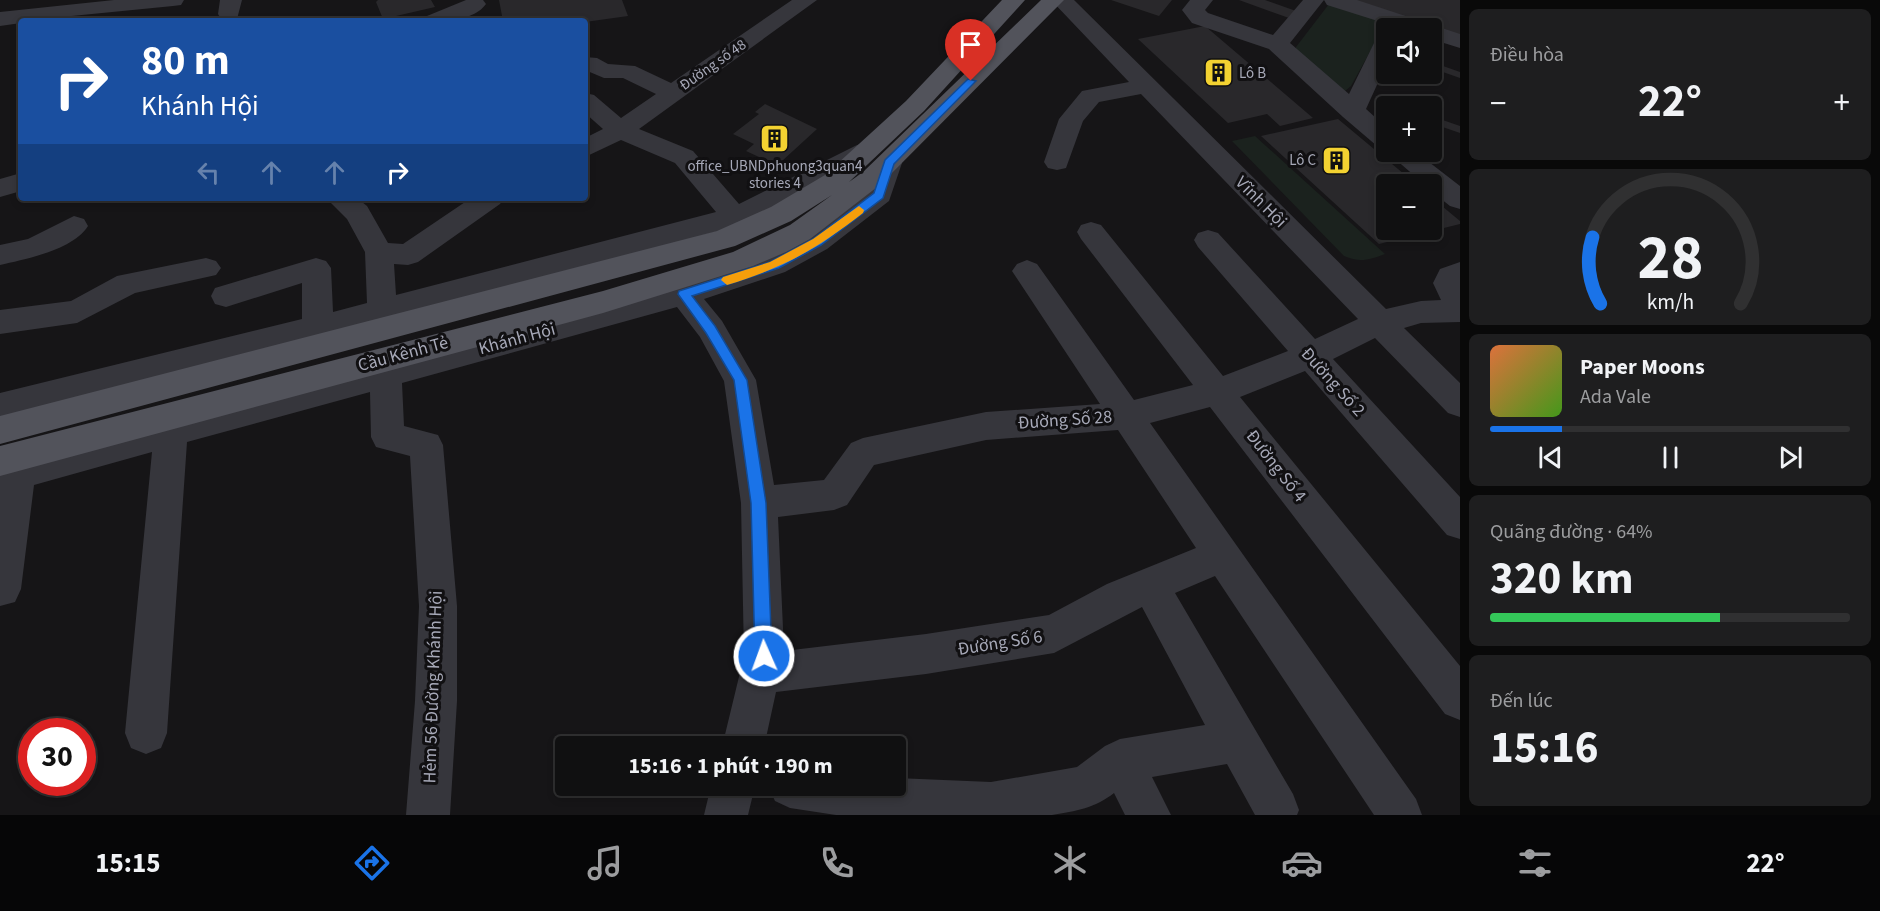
<!DOCTYPE html>
<html lang="vi">
<head>
<meta charset="utf-8">
<style>
  body { margin:0; font-family:"Source Sans 3",sans-serif; background:#1e1e1f; color:#f1f3f6; height:100vh; display:flex; flex-direction:column; font-size:22px; white-space:nowrap }
  * { box-sizing:border-box; margin:0 }
  p { font-size:20px; color:#9c9d9f }
  .icon { flex:none; width:33px; height:33px; fill:none; stroke:currentColor; stroke-width:2; stroke-linecap:round; stroke-linejoin:round }
  .map { position:relative; flex:1; overflow:hidden }
  .drawer { display:flex; flex-direction:column; gap:9px; padding:9px; background:#090909; width:420px }
  .drawer>* { flex:none }
  .banner { position:absolute; left:18px; top:18px; width:570px; height:183px; border-radius:6px; box-shadow:0 3px 9px #0003,0 0 0 2px #303031; background:#1a4fa0; color:#fff; overflow:hidden }
  .fabs { position:absolute; left:1376px; top:18px; display:grid; gap:12px }
  .fabs a { display:grid; place-items:center; width:66px; height:66px; border-radius:6px; background:#101011; box-shadow:0 3px 9px #0003,0 0 0 2px #303031; font-size:30px }
  .speed { position:absolute; left:18px; top:718px; display:flex; gap:12px; font-size:30px; font-weight:700; text-align:center }
  .speed>* { display:grid; place-content:center; width:78px; height:78px; border-radius:50%; background:#101011; box-shadow:0 3px 9px #0003,0 0 0 2px #303031; line-height:1 }
  .speed .limit { border:9px solid #d22; background:#fff; color:#111 }
  .pin { position:absolute; display:grid; place-items:center; width:51px; height:51px; color:#fff; margin:-62px -26px; border-radius:50% 50% 50% 0; rotate:-45deg; box-shadow:0 0 6px #0007 }
  .pin .icon { rotate:45deg }
  .me { position:absolute; width:66px; margin:-33px; rotate:358deg; stroke-linejoin:round; filter:drop-shadow(0 0 4px #0008) }
  .turn { display:flex; align-items:center; gap:21px; height:126px; padding:0 24px; font-size:27px }
  .turn .icon { width:78px; height:78px; stroke-width:2.5 }
  .turn b { display:block; font-size:42px; line-height:51px }
  .lanes { display:flex; align-items:center; height:57px; padding:0 24px; background:#0003; justify-content:center; gap:30px; direction:ltr }
  .lanes .off { opacity:.35 }
  .big { font-size:45px; font-weight:700; line-height:1.1 }
  .drawer .card { flex:1; display:flex; flex-direction:column; justify-content:center; gap:9px; min-width:0; padding:0 21px; border-radius:9px; background:#1e1e1f }
  .drawer .dial { align-items:center; gap:0 }
  .dial svg { height:156px; overflow:visible; fill:none; stroke:#303031; stroke-width:7; stroke-linecap:round; text-anchor:middle }
  .dial text { fill:#f1f3f6; stroke:none }
  .song { display:flex; align-items:center; gap:18px }
  .cover { width:72px; height:72px; border-radius:9px; background:linear-gradient(135deg,hsl(20 70% 55%),hsl(100 70% 35%)) }
  .played { height:6px; border-radius:3px; background:linear-gradient(90deg,#1a73e8 20%,#303031 20%) }
  .keys { display:flex; justify-content:space-around; direction:ltr }
  .heat { display:flex; justify-content:space-between; align-items:center; font-size:33px; direction:ltr }
  .charge { height:9px; border-radius:4px; background:linear-gradient(90deg,#34c759 64%,#303031 0) }
  .trip { position:absolute; left:555px; top:736px; width:351px; height:60px; border-radius:6px; background:#101011; box-shadow:0 3px 9px #0003,0 0 0 2px #303031; font-weight:700; line-height:60px; text-align:center }
  .dock { display:flex; height:96px; justify-content:space-around; align-items:center; background:#060607; color:#9c9d9f }
  .dock .icon { width:42px; height:42px }
  .dock .on { color:#1a73e8 }
  .dock b { font-size:27px; color:#f1f3f6 }
  main { display:flex; flex:1; min-height:0 }
  .map>svg:first-child { display:block }
  .green { fill:#1b221e }
  .building { fill:#29282b }
  .lines { fill:none; stroke-linecap:round; stroke-linejoin:round }
  .minor { fill:#36363c; fill-rule:evenodd }
  .major { fill:#52535b; fill-rule:evenodd }
  .route { fill:#1a73e8; stroke:#114b97; stroke-width:1.5 }
  .slow { fill:#f59e0b }
  .labels { text-anchor:middle; dominant-baseline:central; stroke-width:6; stroke-linejoin:round; paint-order:stroke }
  .far-street-label { font-size:15px; fill:#a7a9b8; stroke:#111012 }
  .far-poi-label { font-size:15px; fill:#a7a9b8; stroke:#111012; text-anchor:start }
  .street-label { font-size:18px; fill:#a7a9b8; stroke:#111012 }
</style>
</head>
<body>
<main>
<div class="map">
<svg width="1460" height="815" viewBox="0 0 1460 815">
  <rect width="100%" height="100%" fill="#161517"/>
  <path class="green" d="M1329,4L1386,23L1351,86L1345,91L1296,52V47Z
    M1255,136L1385,254C1369,260 1360,263 1344,256L1232,141Z"/>
  <path class="building" d="M378,0H431L435,7L383,19L376,2Z
    M499,0H622L628,16L585,22L503,21Z
    M1111,0H1172L1159,16Z
    M1239,0H1265L1296,11L1289,18Z
    M1350,0H1460V36L1349,0Z
    M1205,26L1313,118L1280,126L1267,114L1228,123L1138,39Z
    M1443,66L1460,72V78L1440,71Z
    M765,104L817,129L770,172L754,164L759,157L746,151L754,144L733,134L759,114L755,112Z
    M1431,116L1460,126V133L1431,123Z
    M1338,119L1416,184H1386V230H1431V197L1460,221V224L1379,244L1261,136Z"/>
  <g class="lines">
    <path class="minor" d="M114,0H184L181,5L173,6L21,21V23L0,26V12Z
      M220,0H242L237,19H221L218,14Z
      M466,0H483L486,4C473,22 443,21 424,21L427,16Z
      M792,0H817L639,129L693,151L739,204L857,145L866,143L875,145L879,151L875,157L745,224L318,339L0,419V393L302,319V283L226,307L215,304L211,296L215,288L316,258L326,261L331,268L333,312L367,303L365,252L347,219L326,198H357L367,206L388,243L403,244L471,198H504L500,204L418,262L408,265L394,264L396,295L716,212L675,163L621,140L585,157V138L603,129L585,113V93L594,95L621,118L656,94L623,78H604L585,70V57L597,58L608,64L635,66L671,83Z
      M1051,0H1074L1386,309L1421,301L1441,300L1433,283L1440,269L1460,262V322L1421,323L1404,328L1460,383V417L1448,413L1375,338L1333,359L1460,497V539L1447,535L1305,371L1240,397L1460,666V720L1445,714L1210,407L1150,423L1416,799L1422,815H1374L1215,576L1175,593L1293,794L1299,810L1297,815H1255L1227,764L1152,777L1171,815H1125L1114,793C1095,808 1076,811 1052,815H836L790,808L775,801L768,786H896V778L991,782L1077,767L1105,746L1120,739L1205,725L1142,607L1054,653L926,674L776,692L764,747H722L744,656L741,503L724,381L700,337L677,307L402,383L404,426L438,435L443,445L457,606V701L450,815H406L415,701L419,606L410,456L376,447L371,437L370,392L187,442L167,733L161,748L146,754L131,748L125,733L152,452L34,485L21,589L15,602L0,606V464L682,283L765,258L807,235L867,190L880,157L889,155L898,157L902,163L889,201L827,249L785,272L704,299L722,321L756,380L774,485L824,480L851,443L863,438L986,412L1100,404L1012,271L1017,264L1027,260L1037,264L1134,400L1193,385L1081,239L1077,232L1081,225L1091,222L1101,225L1223,376L1288,351L1198,247L1194,240L1198,233L1208,230L1218,233L1315,339L1358,319L1141,94L1099,102L1083,121L1066,168L1057,170L1048,168L1044,162L1059,119L1082,91L1129,82ZM1118,430L1196,548L1107,584L1049,615L926,634L784,651L778,517L834,510L847,505L874,465L986,440Z
      M1190,0H1213L1205,10L1208,13L1273,35L1303,0H1357L1460,34V48L1431,39V28H1400L1327,5L1324,0L1290,43L1349,94L1375,41L1378,36L1386,34V65L1366,109L1386,127V148L1377,146L1343,117L1269,49L1192,23L1182,10Z
      M1387,152H1416L1460,186V209L1450,206L1431,191V184H1424Z
      M21,173V191L0,197V179Z
      M74,216L84,219L88,226C73,250 26,259 0,265V245L28,239Z
      M206,258L216,261L221,268L216,275L135,293L77,323L0,334V310L71,301L117,276Z
      M711,786H755L748,815H704Z"/>
    <path class="major" d="M1002,0H1025L924,111L849,182L863,172L1041,0H1064L881,184L810,239L786,252L753,266L603,313L0,476V446L603,291L733,252L790,225L832,195L791,221L735,246L0,444V416L717,231L771,207L825,175L906,101Z"/>
  </g>
  <path class="route" d="M968,79L976,81L894,164L883,198L821,245L779,268L692,296L715,326L747,380L766,503L772,656L769,662L764,664L758,662L755,656L751,503L734,380L706,333L678,294L679,291L770,262L813,239L874,193L885,160Z"/>
  <path class="slow" d="M859,206L864,210L863,213C815,250 785,267 727,285L721,280L723,277L770,262L813,239Z"/>
  <defs>
    <symbol id="building-square" viewBox="-11 -11 22 22"><rect x="-9" y="-9" width="18" height="18" rx="4" fill="#f3d231" stroke="#111012"/><path d="M-4-6H4V6H1V3H-1V6H-4ZM-2.5-4.3h1.7v1.8h-1.7ZM.8-4.3h1.7v1.8H.8ZM-2.5-1h1.7V.8h-1.7ZM.8-1h1.7V.8H.8Z" fill="#111"/></symbol>
  </defs>
  <g fill-rule="evenodd">
    <use href="#building-square" x="1202" y="56" width="33" height="33"/>
    <use href="#building-square" x="758" y="122" width="33" height="33"/>
    <use href="#building-square" x="1320" y="144" width="33" height="33"/>
  </g>
  <g class="labels">
    <g class="far-street-label">
      <text transform="translate(713 65) rotate(-35)">Đường số 48</text>
    </g>
    <g class="far-poi-label">
      <text x="1239" y="73">Lô B</text>
      <text x="1316" y="160" text-anchor="end">Lô C</text>
      <text x="775" y="166" text-anchor="middle">office_UBNDphuong3quan4<tspan x="775" dy="17">stories 4</tspan></text>
    </g>
    <g class="street-label">
      <text transform="translate(1261 202) rotate(45)">Vĩnh Hội</text>
      <text transform="translate(517 339) rotate(-15)">Khánh Hội</text>
      <text transform="translate(403 354) rotate(-15)">Cầu Kênh Tẻ</text>
      <text transform="translate(1333 382) rotate(48)">Đường Số 2</text>
      <text transform="translate(1065 420) rotate(-4)">Đường Số 28</text>
      <text transform="translate(1276 466) rotate(52)">Đường Số 4</text>
      <text transform="translate(1000 643) rotate(-9)">Đường Số 6</text>
      <text transform="translate(433 687) rotate(-88)">Hẻm 56 Đường Khánh Hội</text>
    </g>
  </g>
</svg>
<div class="fabs">
<a><svg class="icon" aria-label="sound" viewBox="0 0 24 24"><path d="M4 9h4l5-4v14l-5-4H4zM17 9q2 3 0 6"/></svg></a>
<a>+</a>
<a>−</a>
</div>
<div class="speed"><div class="limit">30</div></div>
<div class="pin" style="left:971px;top:81px;background:#d93025"><svg class="icon" aria-label="arrive" viewBox="0 0 24 24"><path d="M6 21V4h12l-3 4 3 4H6"/></svg></div>
<svg class="me" style="left:764px;top:656px" viewBox="-20 -20 40 40"><circle r="17" fill="#1a73e8" stroke="#fff" stroke-width="3"/><path d="M0-11L8 9 0 5-8 9z" fill="#fff"/></svg>
<div class="trip">15:16 · 1 phút · 190 m</div>
<div class="banner">
<div class="turn"><svg class="icon" aria-label="right" viewBox="0 0 24 24"><path d="M7 20v-9h11M14 6l5 5-5 5"/></svg><div><b>80 m</b>Khánh Hội</div></div>
<div class="lanes"><svg class="icon off" aria-label="left" viewBox="0 0 24 24"><path d="M17 20v-9H6M10 6l-5 5 5 5"/></svg><svg class="icon off" aria-label="ahead" viewBox="0 0 24 24"><path d="M12 20V5M6 11l6-6 6 6"/></svg><svg class="icon off" aria-label="ahead" viewBox="0 0 24 24"><path d="M12 20V5M6 11l6-6 6 6"/></svg><svg class="icon" aria-label="right" viewBox="0 0 24 24"><path d="M7 20v-9h11M14 6l5 5-5 5"/></svg></div>
</div>
</div>
<section class="drawer">
<div class="card"><p>Điều hòa</p>
<div class="heat"><a>−</a><b class="big">22°</b><a>+</a></div>
</div>
<div class="card dial"><svg viewBox="0 0 100 80">
<path d="M14 69A42 42 0 1 1 86 69"/>
<path d="M14 69A42 42 0 0 1 10 35" stroke="#1a73e8"/>
<text x="50" y="56" font-size="32" font-weight="700">28</text>
<text x="50" y="72" font-size="11">km/h</text>
</svg></div>
<div class="card">
<div class="song"><i class="cover"></i><div><b>Paper Moons</b><p>Ada Vale</p></div></div>
<div class="played"></div>
<div class="keys"><svg class="icon" aria-label="previous" viewBox="0 0 24 24"><path d="M18 5L8 12l10 7zM5 5v14"/></svg><svg class="icon" aria-label="pause" viewBox="0 0 24 24"><path d="M8 5v14M16 5v14"/></svg><svg class="icon" aria-label="next" viewBox="0 0 24 24"><path d="M6 5l10 7-10 7zM19 5v14"/></svg></div>
</div>
<div class="card"><p>Quãng đường · 64%</p><b class="big">320 km</b><div class="charge"></div></div>
<div class="card"><p>Đến lúc</p><b class="big">15:16</b></div>
</section>
</main>
<nav class="dock">
<b>15:15</b>
<svg class="icon on" aria-label="directions" viewBox="0 0 24 24"><path d="M12 3l9 9-9 9-9-9zM9 14v-3h6M13 9l2 2-2 2"/></svg>
<svg class="icon" aria-label="music" viewBox="0 0 24 24"><path d="M9 18V5l10-2v13"/><circle cx="6" cy="18" r="3"/><circle cx="16" cy="16" r="3"/></svg>
<svg class="icon" aria-label="phone" viewBox="0 0 24 24"><path d="M5 4h4l2 5-3 2q2 4 5 5l2-3 5 2v4C11 20 4 13 5 4z"/></svg>
<svg class="icon" aria-label="climate" viewBox="0 0 24 24"><path d="M12 3v18M4 7l16 10M4 17L20 7"/></svg>
<svg class="icon" aria-label="car" viewBox="0 0 24 24"><path d="M5 17H2v-5l4-1 3-4h7l3 4 3 1v5h-3M9 17h6M6 11h13"/><circle cx="7" cy="17" r="2"/><circle cx="17" cy="17" r="2"/></svg>
<svg class="icon" aria-label="filters" viewBox="0 0 24 24"><path d="M4 7h16M4 17h16"/><circle cx="9" cy="7" r="2"/><circle cx="15" cy="17" r="2"/></svg>
<b>22°</b>
</nav>
</body>
</html>
